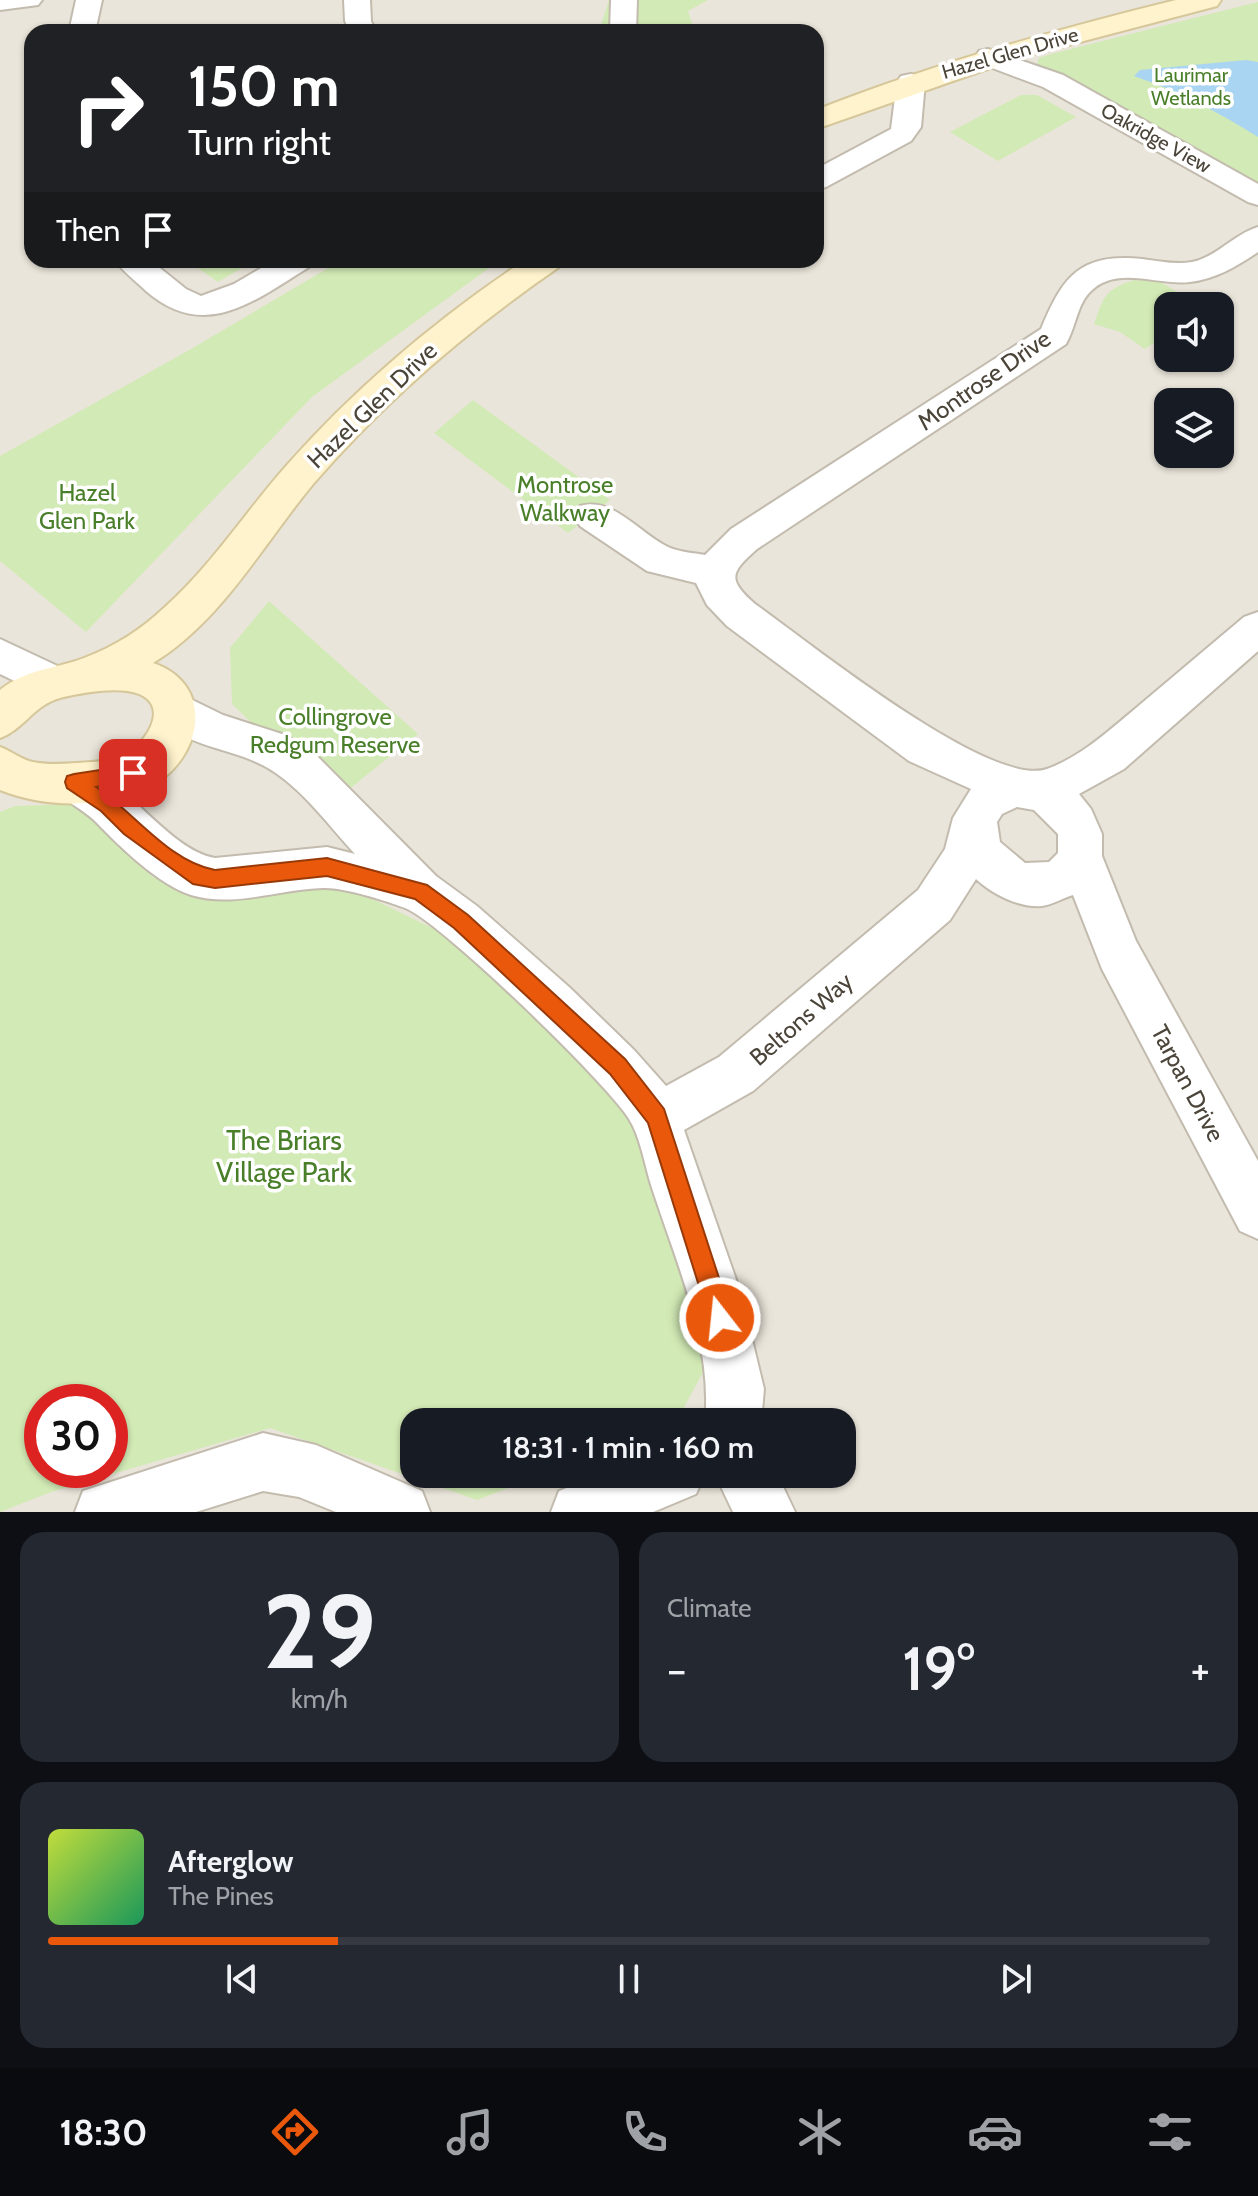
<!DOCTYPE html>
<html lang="en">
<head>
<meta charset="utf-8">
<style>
  body { margin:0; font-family:Cabin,sans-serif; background:#242831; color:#f1f3f6; height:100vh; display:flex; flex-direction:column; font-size:30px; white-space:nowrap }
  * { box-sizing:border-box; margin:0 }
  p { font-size:26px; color:#9ea1a6 }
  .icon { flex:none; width:44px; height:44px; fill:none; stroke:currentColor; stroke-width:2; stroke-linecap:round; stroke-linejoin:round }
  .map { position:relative; height:1512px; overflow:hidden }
  .panel { display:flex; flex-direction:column; gap:20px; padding:20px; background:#0d0f14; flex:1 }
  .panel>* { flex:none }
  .banner { position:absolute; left:24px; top:24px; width:800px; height:244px; border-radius:24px; box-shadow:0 2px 6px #0004; background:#202124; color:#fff; overflow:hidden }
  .fabs { position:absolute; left:1154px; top:292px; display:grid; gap:16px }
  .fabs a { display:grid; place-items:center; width:80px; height:80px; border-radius:16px; background:#171b24; box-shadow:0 2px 6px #0004; font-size:40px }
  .speed { position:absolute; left:24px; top:1384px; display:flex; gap:16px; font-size:40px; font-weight:700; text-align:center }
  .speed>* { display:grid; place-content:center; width:104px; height:104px; border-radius:50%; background:#171b24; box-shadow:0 2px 6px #0004; line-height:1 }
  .speed .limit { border:12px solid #d22; background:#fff; color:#111 }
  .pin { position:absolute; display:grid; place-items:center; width:68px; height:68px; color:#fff; margin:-34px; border-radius:16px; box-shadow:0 4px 12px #0006 }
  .me { position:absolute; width:88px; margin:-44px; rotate:344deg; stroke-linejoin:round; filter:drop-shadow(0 0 6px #0008) }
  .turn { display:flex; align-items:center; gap:28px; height:168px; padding:0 32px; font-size:36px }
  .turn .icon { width:104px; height:104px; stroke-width:2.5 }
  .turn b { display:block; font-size:56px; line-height:68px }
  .then { display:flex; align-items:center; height:76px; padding:0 32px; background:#0003; gap:16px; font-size:30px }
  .big { font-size:60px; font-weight:600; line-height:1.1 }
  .panel .card { flex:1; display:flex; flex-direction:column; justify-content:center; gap:12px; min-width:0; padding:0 28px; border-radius:24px; background:#242831 }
  .panel .dial { align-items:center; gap:0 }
  .dial b { font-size:104px; line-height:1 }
  .song { display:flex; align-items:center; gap:24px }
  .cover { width:96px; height:96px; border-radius:12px; background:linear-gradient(135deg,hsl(70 70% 55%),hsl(150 70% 35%)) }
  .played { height:8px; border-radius:4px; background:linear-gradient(90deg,#ea580c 25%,#363941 25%) }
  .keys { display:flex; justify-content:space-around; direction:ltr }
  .heat { display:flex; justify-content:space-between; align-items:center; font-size:44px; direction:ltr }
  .panel .tiles { flex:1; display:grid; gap:20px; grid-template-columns:1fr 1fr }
  .card:last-child { grid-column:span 2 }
  .trip { position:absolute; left:400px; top:1408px; width:456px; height:80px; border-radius:24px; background:#171b24; box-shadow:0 2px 6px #0004; font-weight:600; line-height:80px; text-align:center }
  .dock { display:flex; height:128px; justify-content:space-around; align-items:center; background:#090b0e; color:#9ea1a6 }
  .dock .icon { width:56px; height:56px }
  .dock .active { color:#ea580c }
  .dock b { font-size:36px; color:#f1f3f6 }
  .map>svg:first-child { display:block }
  .residential { fill:#eae5da; fill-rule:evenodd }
  .green { fill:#d2eab5; fill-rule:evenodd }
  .water { fill:#a9d4f2 }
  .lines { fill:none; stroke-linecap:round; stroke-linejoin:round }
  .street-casing { stroke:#c2bbae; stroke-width:4 }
  .secondary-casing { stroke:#d6c79b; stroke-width:4 }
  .street { fill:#fff; fill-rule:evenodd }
  .secondary { fill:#fff3cd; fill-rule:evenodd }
  .route { fill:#ea580c; stroke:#983908; stroke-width:2 }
  .labels { text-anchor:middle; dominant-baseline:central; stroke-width:7; stroke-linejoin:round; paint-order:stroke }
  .far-street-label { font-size:20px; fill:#4b4439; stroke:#fff }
  .far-park-label { font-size:20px; fill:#4a7f2a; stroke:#fff }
  .street-label { font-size:24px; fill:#4b4439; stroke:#fff }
  .park-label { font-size:24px; fill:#4a7f2a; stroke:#fff }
  .near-park-label { font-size:28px; fill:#4a7f2a; stroke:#fff }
</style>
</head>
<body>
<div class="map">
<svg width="1258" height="1512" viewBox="0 0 1258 1512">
  <rect width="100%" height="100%" fill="#f6f3ec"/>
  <path class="residential" d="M0,0H1258V1512H0ZM32,32H816V260H32ZM1168,306H1220V358H1168ZM1168,402H1220V454H1168ZM42,1402H110V1470H42ZM414,1422H842V1474H414Z"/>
  <path class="green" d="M609,0H708L688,11L695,32H604L600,28Z
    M1258,2V200L1035,70L1039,58L1051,54Z
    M1021,95H1037L1076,117L998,161L950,132Z
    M186,260H256L218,282Z
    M342,260H500L312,397L86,632L0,561V456L191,349Z
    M1134,280L1160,282L1202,306H1168V333L1145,349L1120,332L1094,324C1104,295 1105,290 1134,280Z
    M473,400L610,500L568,533L434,433Z
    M269,601L418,734L343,794L290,760L232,704L230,648Z
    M76,804L153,877L209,895L325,876L459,941L636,1117L709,1361L676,1422H414V1474H545L477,1500L270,1428L51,1492L0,1512V812L15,806ZM42,1402H110V1470H42Z"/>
  <path class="water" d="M1246,60L1258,62V137C1218,112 1179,91 1134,76L1140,70Z"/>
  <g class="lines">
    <defs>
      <path id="street" d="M0,0H42L38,5L0,10Z
        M76,0H102L95,32H69Z
        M344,0H370L371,21L376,32H350L345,21Z
        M611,0H637L636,32H610Z
        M988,49L1063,75L1258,184V205L1248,202L1043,87L979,63L975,57L979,51Z
        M911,74L921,76L925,82L921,127L911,141L826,187L816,190V169L891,129L897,82L901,76Z
        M1258,227V252C1237,266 1216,279 1190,282C1157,286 1115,264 1089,293C1077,306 1075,329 1066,344L757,549C730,573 727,579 755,604C806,640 990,789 1047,769C1083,756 1113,727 1142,703C1176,674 1210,646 1244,617L1258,612V651L1124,769L1079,794L1091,809L1102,834V856L1136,941L1258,1161V1239L1240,1231L1102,969L1073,895C1063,898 1052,905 1042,906C1019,908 992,894 976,879L950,920L753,1091L684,1130L741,1294L764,1389L761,1422H705C713,1344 676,1262 652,1188C645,1167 641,1138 629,1119C609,1085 440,921 405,908C387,901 343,887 323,888C281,889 233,908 191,895C159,885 119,846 96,822C81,807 62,802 53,782L59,769C65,767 71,763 77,764C121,772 167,850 215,858L327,847L355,854C326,823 296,779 256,762C224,747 173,744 156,709L162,697L176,692L223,715L285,735L312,751L436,876L477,906L569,987L634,1050L666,1086L719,1057L918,890L945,849L953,818L971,789L909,761L727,626L707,605L696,583L647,571L580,526L575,516L580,506C613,496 640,534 668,547C679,552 694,553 705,555L731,529L1041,329C1063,276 1080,253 1142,259C1158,261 1176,265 1192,262C1217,257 1234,234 1258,227ZM1017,807L1034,810L1058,834V853L1049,862L1025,863L1000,842L997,822L1002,814Z
        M115,260H150L186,289L201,296L234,284L275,260H314L309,267C254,301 205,342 146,291C136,281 123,272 115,260Z
        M0,639L66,670L72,682L66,694L52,699L0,674Z
        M263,1433L316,1445L422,1491L430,1512H336L299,1497L263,1491L196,1512H75L83,1491Z
        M602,1474H705L696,1494L653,1512H551L559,1491Z
        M715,1474H777L795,1512H733Z"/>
      <path id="secondary" d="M1176,0H1221L1217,6L1019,58L816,129V110C933,64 1054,30 1176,0Z
        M525,260H564L559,267C469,329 386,400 314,483C263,544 222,621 153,663C217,685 202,759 151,786C106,809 45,808 0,790V747C11,751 22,760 33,762C47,765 62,764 76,763C90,762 106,762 119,758C141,750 173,708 139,694C118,686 81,693 60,698C34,705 23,730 0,738V690C26,669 55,669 84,658C114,647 142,629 165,607C212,565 246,511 287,465C357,386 438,318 525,260Z"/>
    </defs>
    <use href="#street" class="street-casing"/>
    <use href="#secondary" class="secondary-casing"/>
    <use href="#street" class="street"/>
    <use href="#secondary" class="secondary"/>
  </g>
  <path class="route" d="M133,765L139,768L142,773L139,779L96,787C135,813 168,861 215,870L327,858L427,885L468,915L625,1059L664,1109L732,1318L729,1326L720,1330L712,1326L709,1318L648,1123L610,1074L454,928L415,899L327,876L215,888L193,884L124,834L101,811L67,788L65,782L67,776L74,774Z"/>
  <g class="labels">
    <g class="far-street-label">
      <text transform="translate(1010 53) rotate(-16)">Hazel Glen Drive</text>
      <text transform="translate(1156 138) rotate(29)">Oakridge View</text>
    </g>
    <g class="far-park-label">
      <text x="1191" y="75">Laurimar<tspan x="1191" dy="23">Wetlands</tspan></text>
    </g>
    <g class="street-label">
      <text transform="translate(984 380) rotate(-35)">Montrose Drive</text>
      <text transform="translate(372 405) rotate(-44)">Hazel Glen Drive</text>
      <text transform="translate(801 1019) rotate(-41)">Beltons Way</text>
      <text transform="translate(1188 1083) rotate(62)">Tarpan Drive</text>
    </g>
    <g class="park-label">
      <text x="565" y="484">Montrose<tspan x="565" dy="28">Walkway</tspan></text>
      <text x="87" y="492">Hazel<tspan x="87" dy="28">Glen Park</tspan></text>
      <text x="335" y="716">Collingrove<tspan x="335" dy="28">Redgum Reserve</tspan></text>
    </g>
    <g class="near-park-label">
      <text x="284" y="1140">The Briars<tspan x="284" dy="32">Village Park</tspan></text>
    </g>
  </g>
</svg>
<div class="fabs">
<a><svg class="icon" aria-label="sound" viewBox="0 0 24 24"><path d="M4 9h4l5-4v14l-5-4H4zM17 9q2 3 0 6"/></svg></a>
<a><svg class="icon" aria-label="layers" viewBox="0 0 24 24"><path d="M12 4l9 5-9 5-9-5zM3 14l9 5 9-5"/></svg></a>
</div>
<div class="speed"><div class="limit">30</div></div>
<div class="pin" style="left:133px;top:773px;background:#d93025"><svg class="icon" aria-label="arrive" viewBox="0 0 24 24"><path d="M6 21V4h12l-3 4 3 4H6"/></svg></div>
<svg class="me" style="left:720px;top:1318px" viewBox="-20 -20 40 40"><circle r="17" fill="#ea580c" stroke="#fff" stroke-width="3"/><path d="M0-11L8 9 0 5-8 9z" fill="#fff"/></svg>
<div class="trip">18:31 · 1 min · 160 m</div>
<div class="banner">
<div class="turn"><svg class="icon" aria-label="right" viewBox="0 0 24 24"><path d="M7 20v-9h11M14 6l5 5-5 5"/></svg><div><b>150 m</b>Turn right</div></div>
<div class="then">Then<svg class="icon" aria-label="arrive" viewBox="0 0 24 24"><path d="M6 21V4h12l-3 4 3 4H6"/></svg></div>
</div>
</div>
<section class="panel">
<div class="tiles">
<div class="card dial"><b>29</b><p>km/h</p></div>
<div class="card"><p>Climate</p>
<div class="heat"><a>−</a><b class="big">19°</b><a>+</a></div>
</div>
<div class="card">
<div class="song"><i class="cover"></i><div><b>Afterglow</b><p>The Pines</p></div></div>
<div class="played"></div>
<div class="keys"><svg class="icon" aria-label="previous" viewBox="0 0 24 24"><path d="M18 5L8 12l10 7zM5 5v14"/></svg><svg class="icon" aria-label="pause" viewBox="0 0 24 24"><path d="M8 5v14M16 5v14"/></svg><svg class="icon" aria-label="next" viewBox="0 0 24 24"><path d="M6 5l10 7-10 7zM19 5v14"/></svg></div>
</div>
</div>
</section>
<nav class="dock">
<b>18:30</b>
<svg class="icon active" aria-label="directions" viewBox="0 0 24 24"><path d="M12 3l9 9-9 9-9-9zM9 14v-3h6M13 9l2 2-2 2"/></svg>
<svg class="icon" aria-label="music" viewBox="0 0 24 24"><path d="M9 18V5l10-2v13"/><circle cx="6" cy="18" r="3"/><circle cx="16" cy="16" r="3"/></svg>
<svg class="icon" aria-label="phone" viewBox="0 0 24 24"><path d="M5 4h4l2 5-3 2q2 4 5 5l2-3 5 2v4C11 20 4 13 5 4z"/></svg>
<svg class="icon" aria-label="climate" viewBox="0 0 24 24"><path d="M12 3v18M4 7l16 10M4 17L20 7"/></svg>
<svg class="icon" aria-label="car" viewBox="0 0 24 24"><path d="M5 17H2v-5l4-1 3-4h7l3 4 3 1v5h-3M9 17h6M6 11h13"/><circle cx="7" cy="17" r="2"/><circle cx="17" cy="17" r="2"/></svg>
<svg class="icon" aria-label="filters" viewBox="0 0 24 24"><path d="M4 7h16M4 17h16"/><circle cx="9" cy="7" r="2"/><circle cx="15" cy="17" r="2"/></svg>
</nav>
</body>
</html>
